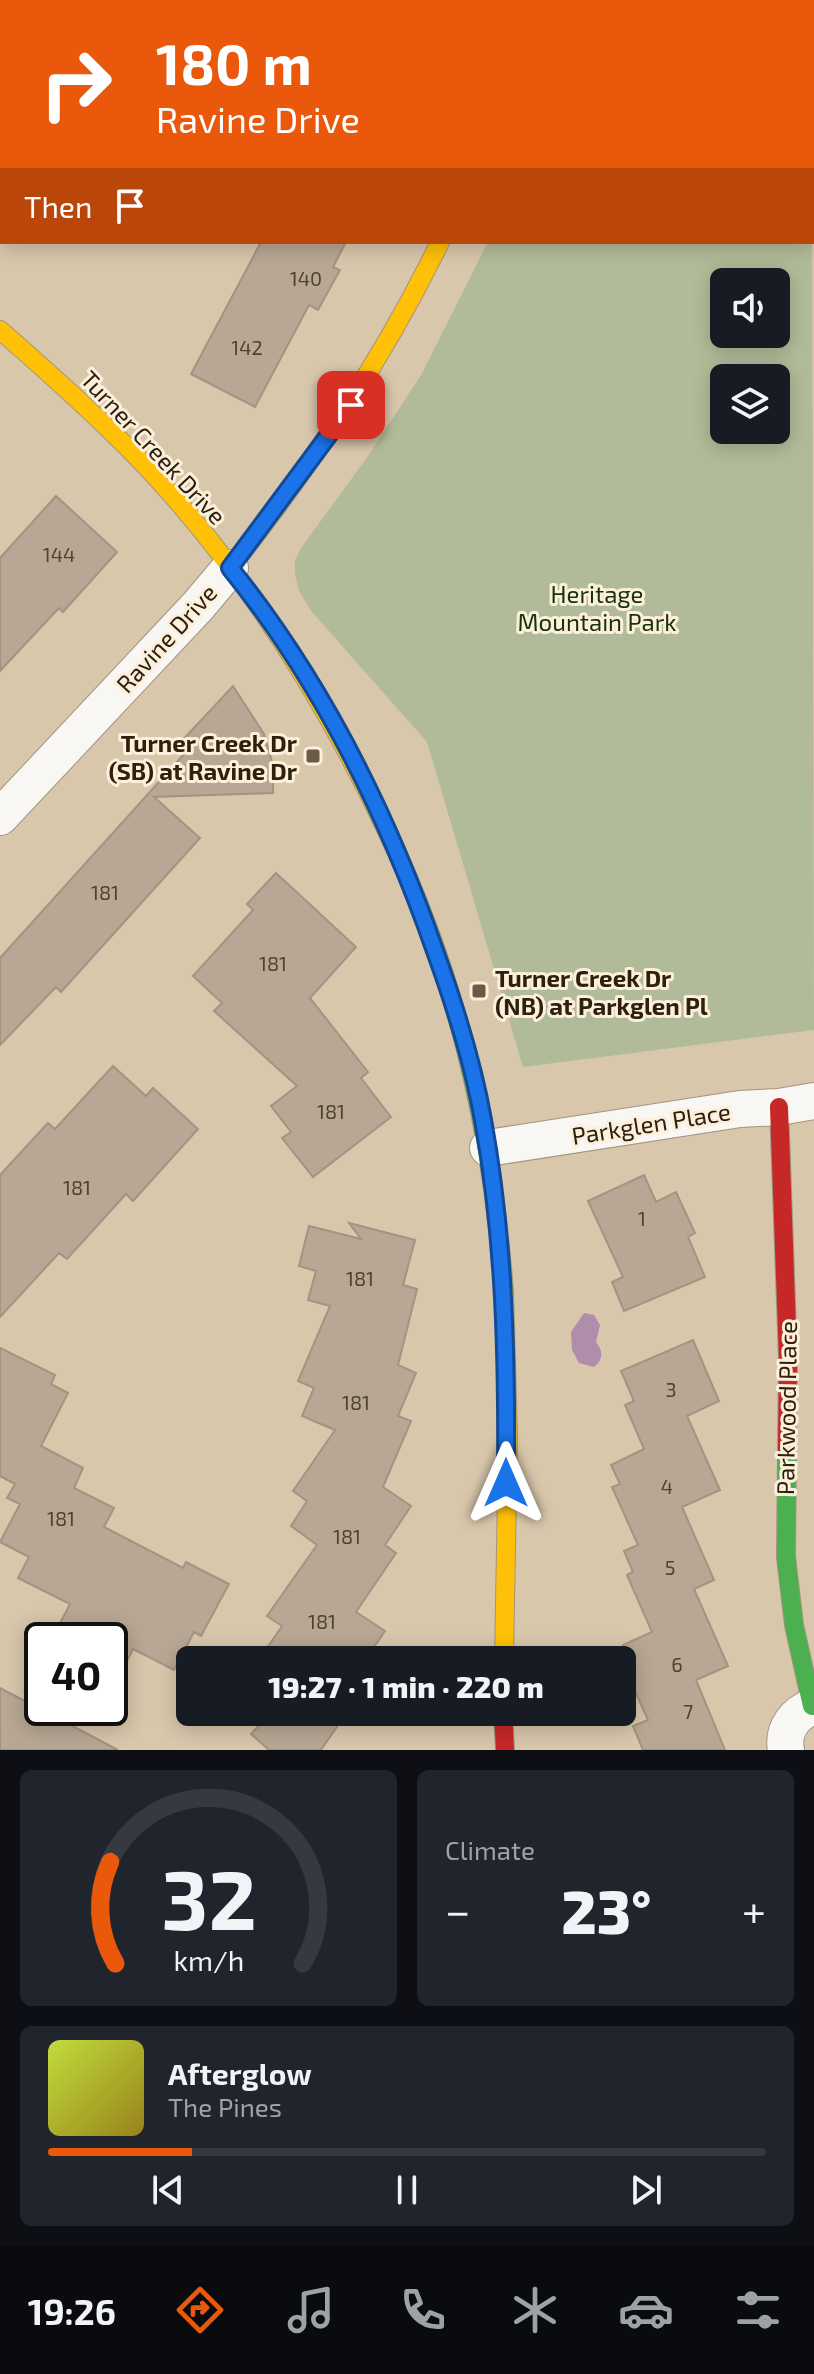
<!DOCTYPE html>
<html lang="en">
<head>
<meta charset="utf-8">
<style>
  body { margin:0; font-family:"Exo 2",sans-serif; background:#20242c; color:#f1f3f6; height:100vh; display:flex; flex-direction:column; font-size:30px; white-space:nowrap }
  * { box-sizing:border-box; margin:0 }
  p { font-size:26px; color:#9ea1a6 }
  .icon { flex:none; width:44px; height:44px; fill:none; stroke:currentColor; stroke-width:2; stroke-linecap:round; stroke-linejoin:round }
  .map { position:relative; height:1750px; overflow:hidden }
  .side { display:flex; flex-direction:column; gap:20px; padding:20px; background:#0d0f14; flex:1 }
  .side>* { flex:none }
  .banner { position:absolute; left:0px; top:0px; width:814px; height:244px; box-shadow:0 4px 20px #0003; background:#ea580c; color:#fff; overflow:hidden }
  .fabs { position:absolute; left:710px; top:268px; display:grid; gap:16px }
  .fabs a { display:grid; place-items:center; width:80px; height:80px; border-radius:12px; background:#171b24; box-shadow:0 4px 20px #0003; font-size:40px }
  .speed { position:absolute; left:24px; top:1622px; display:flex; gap:16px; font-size:40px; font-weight:700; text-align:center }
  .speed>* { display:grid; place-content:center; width:104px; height:104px; border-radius:50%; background:#171b24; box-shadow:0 4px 20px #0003; line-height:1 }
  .speed .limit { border:4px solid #111; border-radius:12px; background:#fff; color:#111 }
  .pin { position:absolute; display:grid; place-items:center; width:68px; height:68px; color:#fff; margin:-34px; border-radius:16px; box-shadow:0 4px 12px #0006 }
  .me { position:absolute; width:88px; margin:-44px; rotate:0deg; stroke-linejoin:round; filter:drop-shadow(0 0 6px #0008) }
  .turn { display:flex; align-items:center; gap:28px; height:168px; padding:0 24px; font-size:36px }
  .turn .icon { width:104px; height:104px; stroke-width:2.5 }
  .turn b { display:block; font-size:56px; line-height:68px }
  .then { display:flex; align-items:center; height:76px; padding:0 24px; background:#0003; gap:16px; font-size:30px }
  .big { font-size:60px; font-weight:800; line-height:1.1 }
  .side .widget { flex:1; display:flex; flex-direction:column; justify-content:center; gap:12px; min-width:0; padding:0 28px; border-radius:12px; background:#20242c }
  .side .dial { align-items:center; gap:0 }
  .dial svg { height:208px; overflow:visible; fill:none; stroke:#363941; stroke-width:7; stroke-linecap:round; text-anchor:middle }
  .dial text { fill:#f1f3f6; stroke:none }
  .song { display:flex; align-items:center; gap:24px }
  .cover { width:96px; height:96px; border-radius:12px; background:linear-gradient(135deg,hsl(70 70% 55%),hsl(50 70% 35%)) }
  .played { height:8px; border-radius:4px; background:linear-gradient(90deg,#ea580c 20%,#363941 20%) }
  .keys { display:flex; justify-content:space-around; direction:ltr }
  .heat { display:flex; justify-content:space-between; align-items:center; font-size:44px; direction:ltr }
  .side .tiles { flex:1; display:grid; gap:20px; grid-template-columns:1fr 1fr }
  .widget:last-child { grid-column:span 2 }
  .trip { position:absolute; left:176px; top:1646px; width:460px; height:80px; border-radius:12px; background:#171b24; box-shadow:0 4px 20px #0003; font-weight:800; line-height:80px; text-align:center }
  .tab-bar { display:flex; height:128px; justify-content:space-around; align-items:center; background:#090b0e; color:#9ea1a6 }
  .tab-bar .icon { width:56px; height:56px }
  .tab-bar .current { color:#ea580c }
  .tab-bar b { font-size:36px; color:#f1f3f6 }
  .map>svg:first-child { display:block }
  .green { fill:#b2bb99; fill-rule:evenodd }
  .water { fill:#b08dab }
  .building { fill:#b8a794; stroke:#a39380; stroke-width:2 }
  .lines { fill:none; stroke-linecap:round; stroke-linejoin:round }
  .street-casing { stroke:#a2947f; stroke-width:38 }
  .fast-casing { stroke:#a2947f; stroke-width:20 }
  .slow-casing { stroke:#a2947f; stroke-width:20 }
  .jam-casing { stroke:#a2947f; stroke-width:20 }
  .street { stroke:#f9f7f3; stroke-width:36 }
  .fast { stroke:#4caf50; stroke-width:18 }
  .slow { stroke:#ffc107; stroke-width:18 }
  .jam { stroke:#c62828; stroke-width:18 }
  .route-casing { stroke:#114b97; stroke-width:20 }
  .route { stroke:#1a73e8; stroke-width:14 }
  .poi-dot { fill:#695b45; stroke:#fcefdc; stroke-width:3 }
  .labels { text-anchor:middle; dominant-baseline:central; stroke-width:6; stroke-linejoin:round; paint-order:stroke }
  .number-label { font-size:20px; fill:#504230 }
  .street-label { font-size:24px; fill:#2d210e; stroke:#fcefdc }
  .park-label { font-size:24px; fill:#16320a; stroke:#fcefdc }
  .poi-label { font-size:24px; font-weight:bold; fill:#2d210e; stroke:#fcefdc; text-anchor:end }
</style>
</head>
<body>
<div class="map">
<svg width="814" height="1750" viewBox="0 0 814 1750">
  <rect width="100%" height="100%" fill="#d9c7ac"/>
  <path class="green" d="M812,183L814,1030L523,1067L427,742L312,612L299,591L295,574V561L301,548L368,456L421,375L488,242H812ZM724,282H776V334H724ZM776,378V430H724V378Z"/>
  <path class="water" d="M584,1313L594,1315L600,1325L596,1342C603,1351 604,1359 594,1367L579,1363L572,1350L571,1332Z"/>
  <path class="building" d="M261,242H346L333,267L340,270L318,310L309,305L255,407L191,374Z
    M56,496L117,552L63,612L59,608L0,671V558Z
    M233,686L264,734L273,765V793L154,797L200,838L61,992L56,987L0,1045V958L185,753L177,746Z
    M276,873L356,947L310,998L368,1072L361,1078L391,1117L313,1177L282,1138L291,1132L271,1106L297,1086L214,1011L222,1003L193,976L253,910L247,904Z
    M113,1066L146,1096L153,1088L198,1129L133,1201L126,1194L67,1259L59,1253L0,1317V1175L48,1123L55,1129Z
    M644,1175L656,1202L676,1192L695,1233L688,1237L705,1277L624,1311L612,1282L623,1277L588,1201Z
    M349,1223L415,1240L403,1285L417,1289L398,1365L416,1373L398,1416L411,1421L383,1487L411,1506L385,1545L396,1553L356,1612L385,1631L365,1660H278L265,1651L282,1626L267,1616L317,1545L291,1526L307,1501L293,1491L335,1430L302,1416L314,1388L298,1381L330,1306L308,1300L316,1271L299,1266L309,1226L361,1239Z
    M693,1340L719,1401L687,1416L720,1490L682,1507L714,1580L694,1589L728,1666L696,1680L725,1750H643L633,1726L648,1720L623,1665L630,1662L623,1645L652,1632L627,1575L633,1572L624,1551L638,1545L612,1487L620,1484L611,1465L644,1449L625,1405L634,1401L621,1371Z
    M0,1348L55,1375L51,1384L68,1393L41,1446L83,1468L74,1488L114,1508L104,1527L183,1568L186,1562L229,1584L201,1636L194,1632L174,1670L133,1649L110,1695V1640H93L60,1623L70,1604L18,1578L29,1557L0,1542L20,1504L7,1498L15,1484L0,1476Z
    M0,1688L118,1750H0Z
    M271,1712H347L321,1750H269L251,1734Z"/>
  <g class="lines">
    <defs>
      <path id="street" d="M0,23L2,17
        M0,817L198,606L230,568
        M488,1148L740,1109L779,1107L814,1101
        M786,1750C782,1729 795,1713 814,1706"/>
      <path id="fast" d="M386,829C457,977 492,1128 504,1292
        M787,1451L786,1557L794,1625L812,1706"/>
      <path id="slow" d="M0,330C47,371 94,413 138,458C242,566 322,694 386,829
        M230,568C311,465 383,360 440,242
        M504,1292L508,1436L504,1660"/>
      <path id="jam" d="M543,2L544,0
        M779,1107L788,1359L787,1451
        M503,1712L505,1750"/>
    </defs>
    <use href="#street" class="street-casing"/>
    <use href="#fast" class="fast-casing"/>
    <use href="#slow" class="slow-casing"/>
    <use href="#jam" class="jam-casing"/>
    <use href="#street" class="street"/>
    <use href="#fast" class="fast"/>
    <use href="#slow" class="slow"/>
    <use href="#jam" class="jam"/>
  </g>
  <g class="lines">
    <defs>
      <path id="route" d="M351,405L230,568C322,682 387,813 435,951C455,1006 473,1063 483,1120C505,1240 507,1361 506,1483"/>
    </defs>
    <use href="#route" class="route-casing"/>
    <use href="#route" class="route"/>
  </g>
  <g class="poi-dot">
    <rect x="305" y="748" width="16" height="16" rx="4"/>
    <rect x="471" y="983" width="16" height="16" rx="4"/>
  </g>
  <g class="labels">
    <g class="number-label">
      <text x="306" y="278">140</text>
      <text x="247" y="347">142</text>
      <text x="59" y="554">144</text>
      <text x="105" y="892">181</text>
      <text x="273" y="963">181</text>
      <text x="331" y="1111">181</text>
      <text x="77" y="1187">181</text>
      <text x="642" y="1218">1</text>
      <text x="360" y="1278">181</text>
      <text x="671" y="1389">3</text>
      <text x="356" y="1402">181</text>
      <text x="667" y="1486">4</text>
      <text x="61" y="1518">181</text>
      <text x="347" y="1536">181</text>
      <text x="670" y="1567">5</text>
      <text x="322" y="1621">181</text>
      <text x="677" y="1664">6</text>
      <text x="688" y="1711">7</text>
    </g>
    <g class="street-label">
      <text transform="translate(154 447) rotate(47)">Turner Creek Drive</text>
      <text transform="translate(166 638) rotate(-48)">Ravine Drive</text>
      <text transform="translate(651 1123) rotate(-9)">Parkglen Place</text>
      <text transform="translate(786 1408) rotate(-89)">Parkwood Place</text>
    </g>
    <g class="park-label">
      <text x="597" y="593">Heritage<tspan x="597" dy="28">Mountain Park</tspan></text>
    </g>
    <g class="poi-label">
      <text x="297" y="742">Turner Creek Dr<tspan x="297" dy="28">(SB) at Ravine Dr</tspan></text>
      <text x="495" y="977" text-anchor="start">Turner Creek Dr<tspan x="495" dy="28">(NB) at Parkglen Pl</tspan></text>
    </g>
  </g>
</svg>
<div class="fabs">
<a><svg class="icon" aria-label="sound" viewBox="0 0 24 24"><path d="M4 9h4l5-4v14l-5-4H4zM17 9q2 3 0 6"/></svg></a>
<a><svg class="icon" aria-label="layers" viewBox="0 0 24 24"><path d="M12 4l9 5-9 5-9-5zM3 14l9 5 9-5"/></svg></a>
</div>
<div class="speed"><div class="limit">40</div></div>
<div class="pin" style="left:351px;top:405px;background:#d93025"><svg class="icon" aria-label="arrive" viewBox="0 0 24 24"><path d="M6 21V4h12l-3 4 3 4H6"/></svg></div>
<svg class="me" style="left:506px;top:1483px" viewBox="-20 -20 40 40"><path d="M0-17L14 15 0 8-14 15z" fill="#1a73e8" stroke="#fff" stroke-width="4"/></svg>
<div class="trip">19:27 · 1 min · 220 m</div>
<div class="banner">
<div class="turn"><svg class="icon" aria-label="right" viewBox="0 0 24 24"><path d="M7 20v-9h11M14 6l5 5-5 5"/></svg><div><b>180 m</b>Ravine Drive</div></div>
<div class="then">Then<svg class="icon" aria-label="arrive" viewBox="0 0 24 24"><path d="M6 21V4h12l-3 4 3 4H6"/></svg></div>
</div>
</div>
<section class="side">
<div class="tiles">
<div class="widget dial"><svg viewBox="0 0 100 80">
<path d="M14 69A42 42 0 1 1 86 69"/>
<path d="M14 69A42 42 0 0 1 12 30" stroke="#ea580c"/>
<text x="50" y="56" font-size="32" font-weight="700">32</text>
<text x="50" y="72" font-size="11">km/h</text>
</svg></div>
<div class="widget"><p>Climate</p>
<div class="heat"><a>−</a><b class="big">23°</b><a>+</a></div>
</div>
<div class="widget">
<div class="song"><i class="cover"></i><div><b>Afterglow</b><p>The Pines</p></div></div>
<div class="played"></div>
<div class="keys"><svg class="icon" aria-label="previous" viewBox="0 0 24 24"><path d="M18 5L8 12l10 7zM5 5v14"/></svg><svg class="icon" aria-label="pause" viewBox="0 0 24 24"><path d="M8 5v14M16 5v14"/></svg><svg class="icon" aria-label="next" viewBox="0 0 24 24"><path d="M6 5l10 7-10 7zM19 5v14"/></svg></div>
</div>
</div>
</section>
<nav class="tab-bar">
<b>19:26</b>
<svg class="icon current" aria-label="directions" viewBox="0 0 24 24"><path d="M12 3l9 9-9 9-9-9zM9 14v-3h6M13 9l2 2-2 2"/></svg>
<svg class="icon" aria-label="music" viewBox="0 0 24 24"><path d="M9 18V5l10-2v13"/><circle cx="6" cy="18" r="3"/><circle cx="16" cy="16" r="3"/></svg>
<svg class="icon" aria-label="phone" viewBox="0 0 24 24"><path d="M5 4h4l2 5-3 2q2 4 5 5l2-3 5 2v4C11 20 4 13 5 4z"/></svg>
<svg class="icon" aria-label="climate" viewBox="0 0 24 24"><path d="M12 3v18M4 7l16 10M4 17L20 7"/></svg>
<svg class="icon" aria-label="car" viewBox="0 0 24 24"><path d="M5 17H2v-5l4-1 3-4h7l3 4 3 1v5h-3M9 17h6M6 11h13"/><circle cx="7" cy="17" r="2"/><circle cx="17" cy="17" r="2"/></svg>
<svg class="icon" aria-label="filters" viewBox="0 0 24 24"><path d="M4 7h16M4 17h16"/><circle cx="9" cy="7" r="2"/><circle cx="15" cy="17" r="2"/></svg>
</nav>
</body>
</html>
